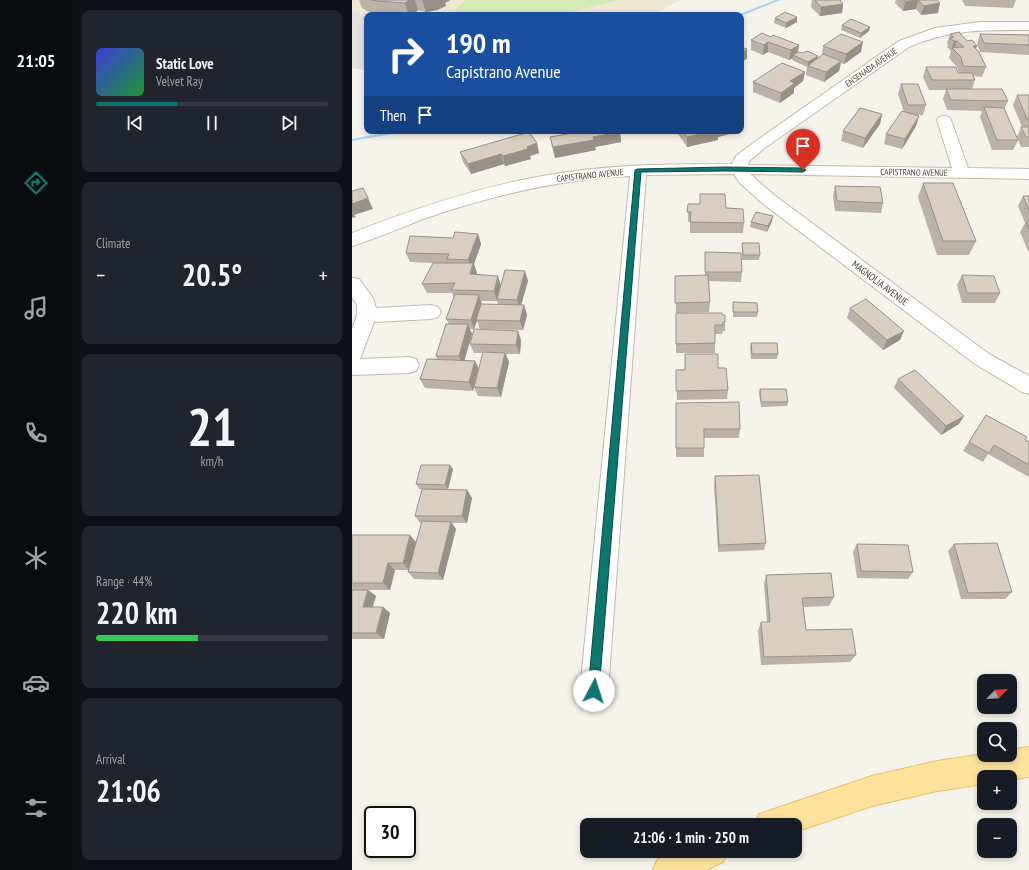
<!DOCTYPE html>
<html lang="en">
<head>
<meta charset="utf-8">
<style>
  body { margin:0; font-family:"PT Sans Narrow",sans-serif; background:#20242c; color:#f1f3f6; height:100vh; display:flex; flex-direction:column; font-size:15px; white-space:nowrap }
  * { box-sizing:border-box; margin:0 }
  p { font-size:13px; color:#9ea1a6 }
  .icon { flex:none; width:22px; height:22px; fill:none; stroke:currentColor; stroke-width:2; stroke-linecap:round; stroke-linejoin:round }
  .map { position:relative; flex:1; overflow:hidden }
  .side { display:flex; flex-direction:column; gap:10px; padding:10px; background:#0d0f14; width:280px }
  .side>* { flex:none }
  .top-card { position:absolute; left:12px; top:12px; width:380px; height:122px; border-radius:8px; box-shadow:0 2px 6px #0003; background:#1a4fa0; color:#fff; overflow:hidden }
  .needle { width:26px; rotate:66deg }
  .fabs { position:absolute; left:625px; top:674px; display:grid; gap:8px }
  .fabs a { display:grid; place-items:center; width:40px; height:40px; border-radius:8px; background:#171b24; box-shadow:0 2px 6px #0003; font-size:20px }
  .speed { position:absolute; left:12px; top:806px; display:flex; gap:8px; font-size:20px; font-weight:700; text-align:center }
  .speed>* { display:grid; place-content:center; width:52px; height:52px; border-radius:50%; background:#171b24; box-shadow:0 2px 6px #0003; line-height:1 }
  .speed .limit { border:2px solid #111; border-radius:6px; background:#fff; color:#111 }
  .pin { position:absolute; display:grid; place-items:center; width:34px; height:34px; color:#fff; margin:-41px -17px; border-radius:50% 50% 50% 0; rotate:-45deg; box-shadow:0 0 4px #0007 }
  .pin .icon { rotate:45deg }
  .me { position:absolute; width:44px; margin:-22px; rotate:5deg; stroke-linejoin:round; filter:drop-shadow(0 0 3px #0008) }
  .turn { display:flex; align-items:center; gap:14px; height:84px; padding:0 16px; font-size:18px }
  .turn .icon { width:52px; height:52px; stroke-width:2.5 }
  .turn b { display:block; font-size:28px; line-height:34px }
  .then { display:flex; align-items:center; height:38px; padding:0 16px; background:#0003; gap:8px; font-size:15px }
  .big { font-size:30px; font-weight:700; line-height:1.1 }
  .side .card { flex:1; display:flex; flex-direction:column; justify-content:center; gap:6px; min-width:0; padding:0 14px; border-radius:8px; background:#20242c }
  .side .dial { align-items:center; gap:0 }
  .dial b { font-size:52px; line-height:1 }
  .song { display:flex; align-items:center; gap:12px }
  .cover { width:48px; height:48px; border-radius:6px; background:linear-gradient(135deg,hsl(240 70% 55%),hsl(130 70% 35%)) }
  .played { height:4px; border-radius:2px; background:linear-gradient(90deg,#0f766e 35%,#363941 35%) }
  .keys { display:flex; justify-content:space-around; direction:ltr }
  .heat { display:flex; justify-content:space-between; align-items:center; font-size:22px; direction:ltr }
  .charge { height:6px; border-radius:3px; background:linear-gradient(90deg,#34c759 44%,#363941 0) }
  .trip { position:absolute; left:228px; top:818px; width:222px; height:40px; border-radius:8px; background:#171b24; box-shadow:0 2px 6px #0003; font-weight:700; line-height:40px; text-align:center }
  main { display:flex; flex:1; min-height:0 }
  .dock { display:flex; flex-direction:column; width:72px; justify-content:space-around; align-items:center; background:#090b0e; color:#9ea1a6 }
  .dock .icon { width:28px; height:28px }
  .dock .active { color:#0f766e }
  .dock b { font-size:18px; color:#f1f3f6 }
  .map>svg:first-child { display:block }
  .education { fill:#efe8d6 }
  .green { fill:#d2eab5 }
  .parking { fill:#e5e3e0 }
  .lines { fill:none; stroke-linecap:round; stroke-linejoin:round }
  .stream { fill:#a9d4f2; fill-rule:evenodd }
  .minor-casing { stroke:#c2bbae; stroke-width:2 }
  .major-casing { stroke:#e6c16a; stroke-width:2 }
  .minor { fill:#fff; fill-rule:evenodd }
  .major { fill:#ffe39c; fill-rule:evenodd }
  .wall { fill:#bab2a6; fill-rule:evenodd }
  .shaded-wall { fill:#979187 }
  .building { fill:#d8cfc1; stroke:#979187 }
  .route { fill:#0f766e; stroke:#0a4d48 }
  .labels { text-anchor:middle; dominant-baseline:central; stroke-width:3; stroke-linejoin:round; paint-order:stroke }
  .far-street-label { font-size:9px; fill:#4b4439; stroke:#fff }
  .street-label { font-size:10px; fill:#4b4439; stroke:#fff }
</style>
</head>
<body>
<main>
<nav class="dock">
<b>21:05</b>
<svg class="icon active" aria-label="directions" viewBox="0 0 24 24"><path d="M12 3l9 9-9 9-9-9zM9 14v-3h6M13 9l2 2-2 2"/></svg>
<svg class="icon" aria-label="music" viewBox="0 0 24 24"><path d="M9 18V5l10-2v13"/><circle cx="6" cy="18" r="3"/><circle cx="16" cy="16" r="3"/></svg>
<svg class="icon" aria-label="phone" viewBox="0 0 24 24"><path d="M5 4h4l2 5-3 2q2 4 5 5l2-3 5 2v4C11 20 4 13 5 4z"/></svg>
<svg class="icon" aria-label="climate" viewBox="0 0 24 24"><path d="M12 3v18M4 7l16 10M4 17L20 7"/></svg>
<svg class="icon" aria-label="car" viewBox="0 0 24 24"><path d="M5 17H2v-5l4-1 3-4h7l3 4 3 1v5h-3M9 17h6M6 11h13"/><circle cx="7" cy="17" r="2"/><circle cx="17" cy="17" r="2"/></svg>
<svg class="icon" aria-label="filters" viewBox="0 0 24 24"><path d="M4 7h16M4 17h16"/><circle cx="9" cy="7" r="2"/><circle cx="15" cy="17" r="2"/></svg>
</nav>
<section class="side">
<div class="card">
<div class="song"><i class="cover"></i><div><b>Static Love</b><p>Velvet Ray</p></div></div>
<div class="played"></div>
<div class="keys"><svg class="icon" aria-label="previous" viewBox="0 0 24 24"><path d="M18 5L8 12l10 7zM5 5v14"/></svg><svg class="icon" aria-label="pause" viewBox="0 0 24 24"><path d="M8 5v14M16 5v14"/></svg><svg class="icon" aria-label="next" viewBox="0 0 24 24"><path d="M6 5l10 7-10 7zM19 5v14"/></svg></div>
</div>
<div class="card"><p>Climate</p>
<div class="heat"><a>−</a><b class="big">20.5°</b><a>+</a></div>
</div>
<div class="card dial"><b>21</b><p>km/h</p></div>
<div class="card"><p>Range · 44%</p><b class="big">220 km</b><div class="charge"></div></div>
<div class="card"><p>Arrival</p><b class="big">21:06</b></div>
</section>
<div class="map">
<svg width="677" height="870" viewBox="0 0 677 870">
  <rect width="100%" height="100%" fill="#f6f3ec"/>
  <path class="education" d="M0,0H328L302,15H15V71L0,68Z"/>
  <path class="green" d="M113,0H267L207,15H103L105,8Z"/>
  <path class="parking" d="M0,10L15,17L6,23L15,25V71L0,68Z"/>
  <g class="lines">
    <path class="stream" d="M423,0H429L389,16L385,15Z
      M44,131H54L52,132L0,141V139Z"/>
    <defs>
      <path id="minor" d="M628,22H677V30C632,30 598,29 557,47L414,147L397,161L396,165L600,168L585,120L587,117L592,116L597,117L599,120L616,168L677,169V179L398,174L422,195L637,354L677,376V394L670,392L623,364L410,203L387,182L382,174L294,175L256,691L252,701L242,705L232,701L228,691L278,176C211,179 146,194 83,215C56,224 27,238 0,246V233C69,206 142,182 216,172C271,164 326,164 380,164L384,156L404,141L547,41L583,28Z
        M0,278L7,279L21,298L24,308L79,305L86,307L89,312L86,317L79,319L22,322L8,359L57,357L64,359L67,365L64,371L57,373L0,375V329L5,315V304L0,298Z"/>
      <path id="major" d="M677,747V777L658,780V777H632V784L585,791L520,806L443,832V825H403L407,814L520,776L585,761L632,754L658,755V750Z
        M323,851H376L371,862L354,870H301L306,859Z"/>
    </defs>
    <use href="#minor" class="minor-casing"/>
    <use href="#major" class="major-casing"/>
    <use href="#minor" class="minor"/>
    <use href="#major" class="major"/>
  </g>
  <path class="wall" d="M7,0H98L93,3L94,6L85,10L74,12L66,10L60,15H29L17,12L10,8Z
    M460,0H488L491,4L490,13L468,16L459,7Z
    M544,0H585L586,13L569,15L564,9L551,11L543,3Z
    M610,0H664L661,8L613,6Z
    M423,18L445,22L434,28L422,23Z
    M490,25L517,31L508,38L489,30Z
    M598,34L624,49L634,67L630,77L622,76L623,80L620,89L656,101L652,109L666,140L661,150H640L628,117L630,111L595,110L591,99L594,90H577L571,77L574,67L607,73L605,67L597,58L599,51L595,47L596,45L595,43Z
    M628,34L677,35V55L628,52L625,44Z
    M419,37L447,45L446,52L466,56V58L470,55L471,46L509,52L492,64L489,63L487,71L472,82L454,75L455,67L440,60L441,58L437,60L416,52L411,55L399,50V40Z
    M453,72L451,81L442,88V93L428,103L401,92V82Z
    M549,84L574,105L571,115H564L567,116L564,126L550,149L532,144L534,134L552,112L546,94Z
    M665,95H677V147H669L665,137L669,127H670L661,105Z
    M530,114L528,124L511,148L489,141L491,131Z
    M225,131H268L269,142L243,147L244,150L203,158L200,147L198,137L225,132Z
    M324,131H382L381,133L366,137V140L335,147Z
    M185,143L187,153L178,156L179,159L153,166L152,164L119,174L111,162L108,152Z
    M571,183L624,241L617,255H585L566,197Z
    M483,186L531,203L529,213L483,211L481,196Z
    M671,196H677V251H676L668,232L673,223L666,206Z
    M336,204L374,208L392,223L391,233H338V222H336Z
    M421,216L420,221L415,232L398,227L399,222Z
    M126,234L129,244L122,264L125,273L124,275L149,284L173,271L176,281L169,305H172L175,315L171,330L128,329L125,321L122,329H118L120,334L112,360L123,361L127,369L131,353H122L118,344L169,340L168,354H154L157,362L149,397L126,396L122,387L121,391L73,388L68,379L85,359L84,356L97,324L94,319L102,298L100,293H75L70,284L81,263L58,262L54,253L101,238ZM129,301H145L146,305L130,304Z
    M390,243L408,255L407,260H390Z
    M353,252L390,272L389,282L357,281L358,302L357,312L324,313L323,276L353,275Z
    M610,275L648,293L643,303H610L605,285Z
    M381,302L406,312L405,317H381Z
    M498,308L548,340L531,350L495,318Z
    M324,313L370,315L373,322V331H371L370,334H363V353H324Z
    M399,343L426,354L425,359H399L398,348Z
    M366,368L376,390L375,399L325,400L324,370Z
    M546,379L607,424L589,435L542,388Z
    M408,389L436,402L435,406L409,407L407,394Z
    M324,403L388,429L387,438H352V457H324Z
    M634,415L677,442V477L636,454L631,462L611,451Z
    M98,465L101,469L96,489H67L64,484Z
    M363,476L414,543L412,550L366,552L362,484Z
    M115,490L120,498L115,523H100L104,529L91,580L62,579L56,572V570H43L38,590H0V535L64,542L70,523H68L63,516Z
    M505,544L561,572L556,579L505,578L501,552Z
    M602,544L660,592L653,599H609L596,551Z
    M414,575L482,597L477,606L451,607L454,630L504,655L498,662L409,665L406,631L409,622H415L412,584Z
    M0,590H16L24,596L20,607H31L38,613L32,639H0Z"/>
  <path class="shaded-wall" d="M57,0H63L66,10L60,15H57L53,3Z
    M70,0H98L93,3L94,6L85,10L74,12Z
    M566,0L564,9L551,11L553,2Z
    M588,3L586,13L569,15L572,6Z
    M491,4L490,13L468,16L469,7Z
    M445,17V22L434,28V23Z
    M518,27L517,31L508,38L509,33Z
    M602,41H605L602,51L600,48L599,51Z
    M416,42V52L411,55L412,45Z
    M511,42L509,52L492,64L494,54Z
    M447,45L445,54L441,55V58L437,60L439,50Z
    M621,46H625L622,55Z
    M395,49V59L389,62V53Z
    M466,56L465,61L456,66V62Z
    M489,61L487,71L472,82L474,72Z
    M453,72L451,81L442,88V93L428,103L429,93L438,81Z
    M530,114L528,124L511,148L513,138Z
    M567,116L564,126L550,149L553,139Z
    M360,131H382L381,133L366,137V140L335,147V137Z
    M268,132L269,142L243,147L244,150L203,158L201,147L241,137Z
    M185,143L187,153L178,156L179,159L153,166L151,156L175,147Z
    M149,154L152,164L119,174L116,164Z
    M16,198L21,209L2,215L4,217L0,218V204Z
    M421,216L420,221L415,232L416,226Z
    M126,234L129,244L122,264L125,273L121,284L118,274L119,269L116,260Z
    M173,271L176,281L168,309L165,300Z
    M146,276L149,286L145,299V301L142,291Z
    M127,295L130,305L124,320L125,321L122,329L119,320Z
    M172,305L175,315L171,330L168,321Z
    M116,324L120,334L111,366L107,356Z
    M166,331L169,340L168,354L164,345Z
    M552,331L548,340L531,350L535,340Z
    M153,353L157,362L149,397L145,388Z
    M123,361L127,370L121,391L117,382Z
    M612,416L607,424L589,435L594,426Z
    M98,465L101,469L96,489L93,485Z
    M115,490L120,498L115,523L110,516Z
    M99,522L104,529L91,580L86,573Z
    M58,535L64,542L57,570L51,563Z
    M36,563L43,570L38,590L31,583Z
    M16,590L24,596L19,613L11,607Z
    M31,607L38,613L32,639L24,633Z"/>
  <path class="building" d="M19,0H57L53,3L25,1Z
    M463,0H488L491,4L469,7Z
    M552,0H565L553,2Z
    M566,0H585L588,3L572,6Z
    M433,12L445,17L434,23L423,18Z
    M499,19L518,27L509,33L490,25Z
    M607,32L615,41L620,40L625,46H621L627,52L634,67L611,66L609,57L600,48L612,47L605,41H602L598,38L602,37L598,34Z
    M410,33L419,37L421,35L447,45L439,50L416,42L412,45L399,40Z
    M489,34L511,42L494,54L471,46Z
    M628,34L677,35V45L632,43Z
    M389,47L395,49L389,53Z
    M455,51L466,56L456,62L441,55L446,52L451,53Z
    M471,54L489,61L474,72L456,66Z
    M430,63L453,72L438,81L443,83L429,93L401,82Z
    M574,67H604L606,73H620L623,80H580Z
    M549,84H566L574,105H556Z
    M594,89H650L656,101L599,100Z
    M665,95H677V123Z
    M632,107L652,108L666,140H645Z
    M508,108L530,114L513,138L491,131Z
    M550,111L567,116L553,139L534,134Z
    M669,127H677V137H674Z
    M226,131H268V132L241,137L242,140L201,147L198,137L226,132Z
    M331,131H360L335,137Z
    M177,132L185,143L175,147L176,149L151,156L149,154L116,164L108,152Z
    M571,183H601L624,241H591Z
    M483,186L528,187L531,203L485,201Z
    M11,188L16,198L0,204V191Z
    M348,194H373L374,208L391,209L392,223L338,222L339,212H335L336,204H348Z
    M671,196H677V211Z
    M404,212L421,216L416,226L399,222Z
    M674,222H677V230Z
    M103,232L126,234L116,260L95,259L97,254L54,253L58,236L101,238Z
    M390,243H407L408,255H391Z
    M353,252L389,253L390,272H353Z
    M81,263H121L118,274L146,276L142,291L99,290L103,283L70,284Z
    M153,270L173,271L165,300L145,299Z
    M356,275L358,302L323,303V276Z
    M610,275L642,276L648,293H615Z
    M103,294L127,295L119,320L94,319Z
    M514,299L552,331L535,340L498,308Z
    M381,302L405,303L406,312H381Z
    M129,304L172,305L168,321L124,320Z
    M324,313H370V315H373V322H371V325H363V343L324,344Z
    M94,324H116L107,356H84Z
    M122,329L166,331L164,345L118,344Z
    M399,343H425L426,354H400Z
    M131,352L153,353L145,388L122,387Z
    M333,354H366V368H374L376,390L324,391V370H333Z
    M75,359L123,361L117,382L68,379Z
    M563,370L612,416L594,426L546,379Z
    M408,389H434L436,402H409Z
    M387,402L388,429H352V448H324V403Z
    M634,415L675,437L673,440L677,442V465L642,445L637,453L617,442Z
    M69,465H98L93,485L64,484Z
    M407,475L414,543L367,545L363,476Z
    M70,489L115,490L110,516H63Z
    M70,521L99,522L86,573L56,572Z
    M0,535H58L51,563H36L31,583H0Z
    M645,543L660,592L616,593L602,544Z
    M505,544L556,545L561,572L509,571Z
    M479,573L482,597L450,598L454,630L500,629L504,655L412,657L409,622H418L414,575Z
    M0,590H16L11,607H31L24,633H0Z"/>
  <path class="route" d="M373,167L451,168L454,170L451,172L373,171L289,172L247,691L246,695L242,697L237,695L236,691L283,170L286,169Z"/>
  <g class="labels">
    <g class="far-street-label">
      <text transform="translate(519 67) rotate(-35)">ENSENADA AVENUE</text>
      <text transform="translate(562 172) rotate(1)">CAPISTRANO AVENUE</text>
      <text transform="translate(238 175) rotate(-6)">CAPISTRANO AVENUE</text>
    </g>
    <g class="street-label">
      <text transform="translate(528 283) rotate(37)">MAGNOLIA AVENUE</text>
    </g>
  </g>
</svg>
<div class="fabs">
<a><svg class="needle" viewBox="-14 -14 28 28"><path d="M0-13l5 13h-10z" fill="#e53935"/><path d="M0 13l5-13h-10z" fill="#9ea1a6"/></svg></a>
<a><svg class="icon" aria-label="search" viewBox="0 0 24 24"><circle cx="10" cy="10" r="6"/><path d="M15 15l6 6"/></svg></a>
<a>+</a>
<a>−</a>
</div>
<div class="speed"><div class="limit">30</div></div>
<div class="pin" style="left:451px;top:170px;background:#d93025"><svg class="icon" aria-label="arrive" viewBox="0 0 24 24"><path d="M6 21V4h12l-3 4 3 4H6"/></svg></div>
<svg class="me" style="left:242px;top:691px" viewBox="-20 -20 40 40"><circle r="19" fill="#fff"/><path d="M0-13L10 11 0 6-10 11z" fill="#0f766e"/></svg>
<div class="trip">21:06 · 1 min · 250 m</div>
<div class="top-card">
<div class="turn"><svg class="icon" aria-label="right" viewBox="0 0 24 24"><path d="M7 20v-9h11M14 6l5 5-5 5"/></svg><div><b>190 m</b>Capistrano Avenue</div></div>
<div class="then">Then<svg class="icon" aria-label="arrive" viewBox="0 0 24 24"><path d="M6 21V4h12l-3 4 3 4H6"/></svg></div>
</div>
</div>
</main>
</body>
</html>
